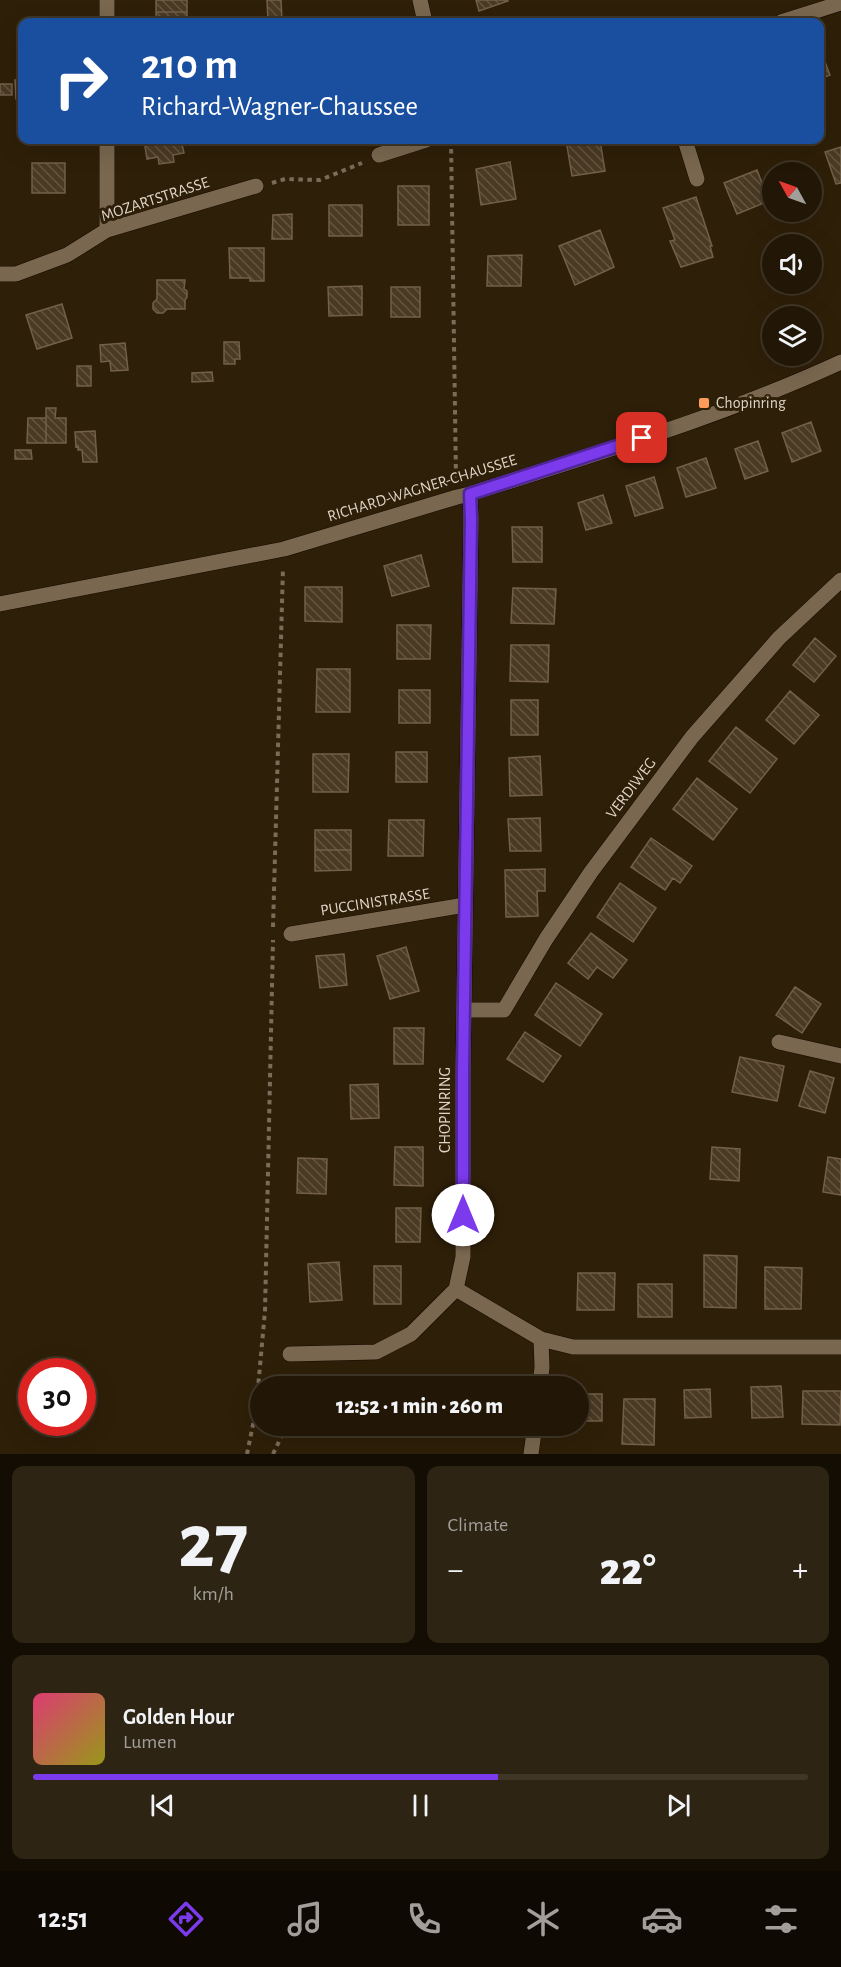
<!DOCTYPE html>
<html lang="en">
<head>
<meta charset="utf-8">
<style>
  body { margin:0; font-family:"Alegreya Sans",sans-serif; background:#2e2414; color:#f1f3f6; height:100vh; display:flex; flex-direction:column; font-size:22px; white-space:nowrap }
  * { box-sizing:border-box; margin:0 }
  p { font-size:20px; color:#a29f9b }
  .icon { flex:none; width:33px; height:33px; fill:none; stroke:currentColor; stroke-width:2; stroke-linecap:round; stroke-linejoin:round }
  .map { position:relative; height:1454px; overflow:hidden }
  .side { display:flex; flex-direction:column; gap:12px; padding:12px; background:#130d03; flex:1 }
  .side>* { flex:none }
  .top-card { position:absolute; left:18px; top:18px; width:806px; height:126px; border-radius:12px; box-shadow:0 6px 24px #0002,0 0 0 2px #3f3628; background:#1a4fa0; color:#fff; overflow:hidden }
  .needle { width:39px; rotate:310deg }
  .buttons { position:absolute; left:762px; top:162px; display:grid; gap:12px }
  .buttons a { display:grid; place-items:center; width:60px; height:60px; border-radius:50%; background:#221706; box-shadow:0 6px 24px #0002,0 0 0 2px #3f3628; font-size:30px }
  .speed { position:absolute; left:18px; top:1358px; display:flex; gap:12px; font-size:30px; font-weight:700; text-align:center }
  .speed>* { display:grid; place-content:center; width:78px; height:78px; border-radius:50%; background:#221706; box-shadow:0 6px 24px #0002,0 0 0 2px #3f3628; line-height:1 }
  .speed .limit { border:9px solid #d22; background:#fff; color:#111 }
  .pin { position:absolute; display:grid; place-items:center; width:51px; height:51px; color:#fff; margin:-26px; border-radius:12px; box-shadow:0 3px 9px #0006 }
  .me { position:absolute; width:66px; margin:-33px; rotate:0deg; stroke-linejoin:round; filter:drop-shadow(0 0 4px #0008) }
  .turn { display:flex; align-items:center; gap:21px; height:126px; padding:0 24px; font-size:27px }
  .turn .icon { width:78px; height:78px; stroke-width:2.5 }
  .turn b { display:block; font-size:42px; line-height:51px }
  .big { font-size:45px; font-weight:800; line-height:1.1 }
  .side .tile { flex:1; display:flex; flex-direction:column; justify-content:center; gap:9px; min-width:0; padding:0 21px; border-radius:12px; background:#2e2414 }
  .side .dial { align-items:center; gap:0 }
  .dial b { font-size:78px; line-height:1 }
  .song { display:flex; align-items:center; gap:18px }
  .cover { width:72px; height:72px; border-radius:9px; background:linear-gradient(135deg,hsl(340 70% 55%),hsl(60 70% 35%)) }
  .played { height:6px; border-radius:3px; background:linear-gradient(90deg,#7c3aed 60%,#3f3628 60%) }
  .keys { display:flex; justify-content:space-around; direction:ltr }
  .heat { display:flex; justify-content:space-between; align-items:center; font-size:33px; direction:ltr }
  .side .tiles { flex:1; display:grid; gap:12px; grid-template-columns:1fr 1fr }
  .tile:last-child { grid-column:span 2 }
  .trip { position:absolute; left:250px; top:1376px; width:339px; height:60px; border-radius:30px; background:#221706; box-shadow:0 6px 24px #0002,0 0 0 2px #3f3628; font-weight:800; line-height:60px; text-align:center }
  .tab-bar { display:flex; height:96px; justify-content:space-around; align-items:center; background:#0e0902; color:#a29f9b }
  .tab-bar .icon { width:42px; height:42px }
  .tab-bar .selected { color:#7c3aed }
  .tab-bar b { font-size:27px; color:#f1f3f6 }
  .map>svg:first-child { display:block }
  .building { fill:url(#building-back-hatch); stroke:#726049; stroke-width:1.5 }
  .lines { fill:none; stroke-linecap:round; stroke-linejoin:round }
  .minor-casing { stroke:#160800; stroke-width:16 }
  .path { stroke:#796c5a; stroke-width:4; stroke-dasharray:4.5 4.5; stroke-linecap:butt }
  .minor { stroke:#79674f; stroke-width:15 }
  .route-casing { stroke:#51269a; stroke-width:15 }
  .route { stroke:#7c3aed; stroke-width:10 }
  .poi-dot { fill:#ff9b5b; stroke:#2e1f08; stroke-width:2 }
  .labels { text-anchor:middle; dominant-baseline:central; stroke-width:6; stroke-linejoin:round; paint-order:stroke }
  .street-label { font-size:16px; fill:#ded4c7; stroke:#2e1f08 }
  .poi-label { font-size:16px; fill:#ded4c7; stroke:#2e1f08; text-anchor:start }
</style>
</head>
<body>
<div class="map">
<svg width="841" height="1454" viewBox="0 0 841 1454">
  <defs>
    <pattern id="building-back-hatch" width="6" height="6" patternUnits="userSpaceOnUse" patternTransform="scale(1.5)"><rect width="6" height="6" fill="#4a3923"/><path d="M-1 5l2 2M0 0l6 6M5-1l2 2" fill="none" stroke="#645541"/></pattern>
  </defs>
  <rect width="100%" height="100%" fill="#2e1f08"/>
  <path class="building" d="M156,0H187V12H156Z
    M267,0H281L282,21H268Z
    M476,0H507L508,1L479,11Z
    M156,12H187V22H156Z
    M819,46L830,75L819,79Z
    M15,80H22V99H16Z
    M0,84H12V95H0Z
    M144,140H181L184,153L173,155L174,162L159,164L158,157L147,159Z
    M566,140H600L605,171L572,176Z
    M841,147V183L836,184L825,152Z
    M510,162L516,199L481,205L476,169Z
    M32,163H65V193H32Z
    M757,170L769,201L737,214L724,183Z
    M398,186H429V225H398Z
    M696,197L712,246H710L713,257L681,267L670,241L675,240L663,208Z
    M329,205H362V236H329Z
    M292,214V239H272L273,215Z
    M600,230L614,267L575,285L559,246Z
    M229,248H264V281H250V278H230Z
    M522,255L521,286H487L488,256Z
    M157,280H185L184,289L187,291V297L185,300V309H167L163,313H157L153,309V303L157,299Z
    M362,286V315L329,316L328,287Z
    M391,287H420V317H391Z
    M62,304L72,338L37,349L26,315Z
    M224,342H239L240,359H235V364H224Z
    M125,343L128,370L111,371L110,361L101,362L100,345Z
    M77,366H91V386H77Z
    M212,372L213,381L192,382V373Z
    M46,408H56L55,418H66V443H46Z
    M28,418H46V443H27Z
    M811,422L821,451L792,462L782,433Z
    M95,431L97,462H83L82,450H78V446L76,447L75,432Z
    M758,441L768,471L745,479L735,449Z
    M15,450H31L32,459H15Z
    M706,458L716,488L686,497L677,468Z
    M654,477L663,508L635,516L626,486Z
    M603,495L612,523L586,530L578,503Z
    M512,527H542V562H513Z
    M421,555L429,586L392,596L384,566Z
    M305,587H342V622L305,621Z
    M513,588L556,589L554,624L511,623Z
    M397,625H431L430,659H397Z
    M815,638L836,656L814,682L793,665Z
    M511,645H549L548,682L510,681Z
    M317,669H350V712H316Z
    M399,690H430V723H399Z
    M790,691L819,715L794,744L766,720Z
    M511,700H538V735H511Z
    M736,727L777,759L750,793L709,761Z
    M396,752H427V782H396Z
    M313,754H349L348,792H313Z
    M540,756L542,795L510,796L509,758Z
    M697,778L737,809L713,840L673,809Z
    M540,818L541,851H510L508,819Z
    M389,820H424L423,856H388Z
    M315,830H351V850H315Z
    M651,838L692,866L680,883L673,878L665,890L631,867Z
    M315,850H351V870L315,871Z
    M545,869V891H537L538,916L506,917L505,870Z
    M620,883L656,908L633,942L597,917Z
    M591,933L627,960L613,978L597,967L588,979L568,963Z
    M406,947L419,991L390,999L377,956Z
    M344,954L347,985L320,988L316,956Z
    M556,983L602,1014L580,1046L535,1015Z
    M795,987L821,1004L802,1033L776,1015Z
    M394,1028H424L423,1064H394Z
    M525,1032L561,1056L543,1082L507,1059Z
    M740,1057L784,1066L777,1101L732,1092Z
    M810,1071L834,1078L825,1113L799,1106Z
    M378,1084L379,1118L351,1119L350,1085Z
    M395,1147H423V1186L394,1185Z
    M712,1147L740,1149L739,1181L710,1179Z
    M828,1157L841,1159V1195L823,1192Z
    M298,1158L327,1159L326,1194L297,1193Z
    M396,1208H421L420,1242H396Z
    M704,1255L737,1256L736,1308L704,1307Z
    M339,1262L342,1300L310,1302L308,1264Z
    M374,1266H401V1304H374Z
    M765,1267L802,1268L801,1309H765Z
    M578,1273H615L614,1310H577Z
    M638,1284H672V1317H638Z
    M781,1386L783,1417L752,1418L751,1387Z
    M710,1389L711,1417L685,1418L684,1390Z
    M803,1391H841L840,1425L802,1424Z
    M579,1394H602V1421H579Z
    M624,1399H655L654,1445L622,1444Z"/>
  <g class="lines">
    <defs>
      <path id="minor" d="M107,0V22
        M420,0L425,22
        M781,22L841,3
        M107,140V230
        M685,140L697,179
        M379,155L426,140
        M0,274H16L67,255L107,230L256,186
        M0,604L284,549L457,497L470,494C594,454 722,417 841,362
        M291,934L465,905
        M464,1010H504L546,939L591,872L692,737L779,638L841,580
        M779,1042L841,1056
        M456,1289L463,1257V1072L471,519L470,494
        M456,1289L541,1339L573,1347H841
        M290,1354L376,1352L411,1334L456,1289
        M540,1386L542,1367L541,1339
        M531,1454L535,1425"/>
    </defs>
    <use href="#minor" class="minor-casing"/>
    <path class="path" d="M451,140L456,478
      M272,183L285,179L320,180L362,163
      M273,927L283,568
      M306,1386L316,1372
      M247,1454L256,1410L265,1311L273,940
      M273,1454L287,1425"/>
    <use href="#minor" class="minor"/>
  </g>
  <g class="lines">
    <defs>
      <path id="route" d="M463,1215V1072L471,519L470,494L642,438"/>
    </defs>
    <use href="#route" class="route-casing"/>
    <use href="#route" class="route"/>
  </g>
  <rect class="poi-dot" x="698" y="397" width="12" height="12" rx="3"/>
  <g class="labels">
    <g class="street-label">
      <text transform="translate(155 199) rotate(-18)">MOZARTSTRASSE</text>
      <text transform="translate(422 488) rotate(-17)">RICHARD-WAGNER-CHAUSSEE</text>
      <text transform="translate(631 788) rotate(-53)">VERDIWEG</text>
      <text transform="translate(375 902) rotate(-9)">PUCCINISTRASSE</text>
      <text transform="translate(445 1110) rotate(-90)">CHOPINRING</text>
    </g>
    <g class="poi-label">
      <text x="716" y="403">Chopinring</text>
    </g>
  </g>
</svg>
<div class="buttons">
<a><svg class="needle" viewBox="-14 -14 28 28"><path d="M0-13l5 13h-10z" fill="#e53935"/><path d="M0 13l5-13h-10z" fill="#a29f9b"/></svg></a>
<a><svg class="icon" aria-label="sound" viewBox="0 0 24 24"><path d="M4 9h4l5-4v14l-5-4H4zM17 9q2 3 0 6"/></svg></a>
<a><svg class="icon" aria-label="layers" viewBox="0 0 24 24"><path d="M12 4l9 5-9 5-9-5zM3 14l9 5 9-5"/></svg></a>
</div>
<div class="speed"><div class="limit">30</div></div>
<div class="pin" style="left:642px;top:438px;background:#d93025"><svg class="icon" aria-label="arrive" viewBox="0 0 24 24"><path d="M6 21V4h12l-3 4 3 4H6"/></svg></div>
<svg class="me" style="left:463px;top:1215px" viewBox="-20 -20 40 40"><circle r="19" fill="#fff"/><path d="M0-13L10 11 0 6-10 11z" fill="#7c3aed"/></svg>
<div class="trip">12:52 · 1 min · 260 m</div>
<div class="top-card">
<div class="turn"><svg class="icon" aria-label="right" viewBox="0 0 24 24"><path d="M7 20v-9h11M14 6l5 5-5 5"/></svg><div><b>210 m</b>Richard-Wagner-Chaussee</div></div>
</div>
</div>
<section class="side">
<div class="tiles">
<div class="tile dial"><b>27</b><p>km/h</p></div>
<div class="tile"><p>Climate</p>
<div class="heat"><a>−</a><b class="big">22°</b><a>+</a></div>
</div>
<div class="tile">
<div class="song"><i class="cover"></i><div><b>Golden Hour</b><p>Lumen</p></div></div>
<div class="played"></div>
<div class="keys"><svg class="icon" aria-label="previous" viewBox="0 0 24 24"><path d="M18 5L8 12l10 7zM5 5v14"/></svg><svg class="icon" aria-label="pause" viewBox="0 0 24 24"><path d="M8 5v14M16 5v14"/></svg><svg class="icon" aria-label="next" viewBox="0 0 24 24"><path d="M6 5l10 7-10 7zM19 5v14"/></svg></div>
</div>
</div>
</section>
<nav class="tab-bar">
<b>12:51</b>
<svg class="icon selected" aria-label="directions" viewBox="0 0 24 24"><path d="M12 3l9 9-9 9-9-9zM9 14v-3h6M13 9l2 2-2 2"/></svg>
<svg class="icon" aria-label="music" viewBox="0 0 24 24"><path d="M9 18V5l10-2v13"/><circle cx="6" cy="18" r="3"/><circle cx="16" cy="16" r="3"/></svg>
<svg class="icon" aria-label="phone" viewBox="0 0 24 24"><path d="M5 4h4l2 5-3 2q2 4 5 5l2-3 5 2v4C11 20 4 13 5 4z"/></svg>
<svg class="icon" aria-label="climate" viewBox="0 0 24 24"><path d="M12 3v18M4 7l16 10M4 17L20 7"/></svg>
<svg class="icon" aria-label="car" viewBox="0 0 24 24"><path d="M5 17H2v-5l4-1 3-4h7l3 4 3 1v5h-3M9 17h6M6 11h13"/><circle cx="7" cy="17" r="2"/><circle cx="17" cy="17" r="2"/></svg>
<svg class="icon" aria-label="filters" viewBox="0 0 24 24"><path d="M4 7h16M4 17h16"/><circle cx="9" cy="7" r="2"/><circle cx="15" cy="17" r="2"/></svg>
</nav>
</body>
</html>
